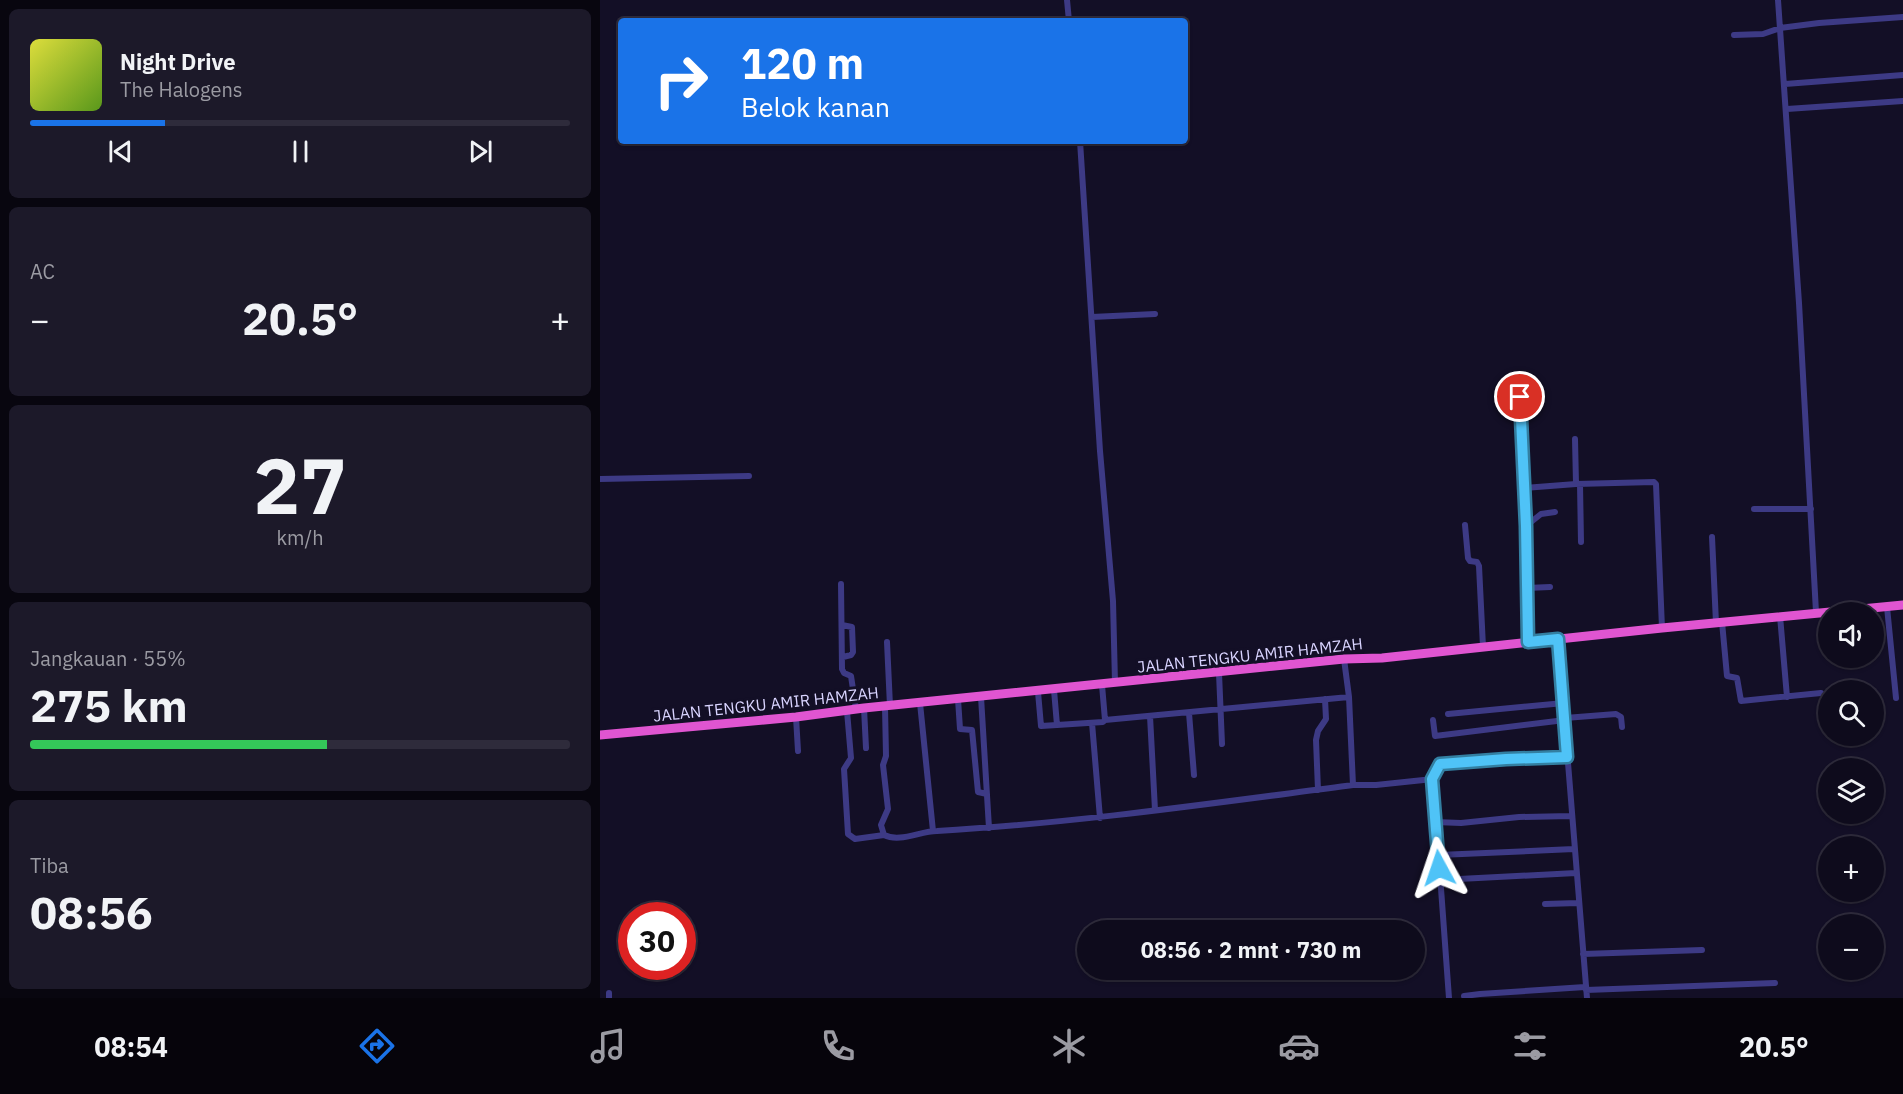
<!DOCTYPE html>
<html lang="id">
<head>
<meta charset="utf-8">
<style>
  body { margin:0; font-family:"IBM Plex Sans",sans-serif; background:#1c1929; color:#f1f3f6; height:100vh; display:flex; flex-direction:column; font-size:22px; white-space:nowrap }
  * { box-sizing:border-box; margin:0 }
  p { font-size:20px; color:#9b9ba3 }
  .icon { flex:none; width:33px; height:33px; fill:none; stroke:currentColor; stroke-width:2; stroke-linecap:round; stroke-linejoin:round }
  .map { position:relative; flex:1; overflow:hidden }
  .side { display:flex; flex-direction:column; gap:9px; padding:9px; background:#08060f; width:600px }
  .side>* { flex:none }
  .hud { position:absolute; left:18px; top:18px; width:570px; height:126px; border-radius:6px; box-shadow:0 2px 4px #0004,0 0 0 2px #2e2b3b; background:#1a73e8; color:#fff; overflow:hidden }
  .controls { position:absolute; left:1218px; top:602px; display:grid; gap:12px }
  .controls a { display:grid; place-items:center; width:66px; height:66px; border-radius:50%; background:#0e0b1c; box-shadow:0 2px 4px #0004,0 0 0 2px #2e2b3b; font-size:30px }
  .speed { position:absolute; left:18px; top:902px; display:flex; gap:12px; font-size:30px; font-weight:700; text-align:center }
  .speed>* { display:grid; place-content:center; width:78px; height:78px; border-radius:50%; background:#0e0b1c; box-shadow:0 2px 4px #0004,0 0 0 2px #2e2b3b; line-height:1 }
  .speed .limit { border:9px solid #d22; background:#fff; color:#111 }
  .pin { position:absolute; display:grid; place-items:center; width:51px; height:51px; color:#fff; margin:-26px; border:3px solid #fff; border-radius:50%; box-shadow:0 2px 6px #0007 }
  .me { position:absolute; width:66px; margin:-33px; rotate:355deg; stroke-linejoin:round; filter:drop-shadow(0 0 4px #0008) }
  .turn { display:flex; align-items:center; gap:21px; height:126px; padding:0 24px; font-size:27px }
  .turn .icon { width:78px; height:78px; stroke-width:2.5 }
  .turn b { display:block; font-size:42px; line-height:51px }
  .big { font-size:45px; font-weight:700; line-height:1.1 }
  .side .card { flex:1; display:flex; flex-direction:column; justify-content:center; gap:9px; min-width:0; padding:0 21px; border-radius:9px; background:#1c1929 }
  .side .dial { align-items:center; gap:0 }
  .dial b { font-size:78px; line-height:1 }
  .song { display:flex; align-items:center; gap:18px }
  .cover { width:72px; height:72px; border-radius:9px; background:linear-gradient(135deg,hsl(60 70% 55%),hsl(90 70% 35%)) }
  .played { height:6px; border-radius:3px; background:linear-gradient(90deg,#1a73e8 25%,#2e2b3b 25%) }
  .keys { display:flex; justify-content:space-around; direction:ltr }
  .heat { display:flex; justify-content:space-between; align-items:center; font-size:33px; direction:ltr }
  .charge { height:9px; border-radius:4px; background:linear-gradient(90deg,#34c759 55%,#2e2b3b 0) }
  .trip { position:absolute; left:477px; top:920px; width:348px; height:60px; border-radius:30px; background:#0e0b1c; box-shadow:0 2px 4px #0004,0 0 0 2px #2e2b3b; font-weight:700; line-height:60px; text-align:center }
  .dock { display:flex; height:96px; justify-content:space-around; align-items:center; background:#06040b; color:#9b9ba3 }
  .dock .icon { width:42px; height:42px }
  .dock .active { color:#1a73e8 }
  .dock b { font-size:27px; color:#f1f3f6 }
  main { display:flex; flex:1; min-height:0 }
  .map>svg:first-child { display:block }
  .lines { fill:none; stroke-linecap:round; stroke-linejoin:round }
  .minor { stroke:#3d3a85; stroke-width:6 }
  .trunk { stroke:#e055d1; stroke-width:9 }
  .route-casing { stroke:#337fa1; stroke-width:15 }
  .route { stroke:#4fc3f7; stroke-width:10 }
  .labels { text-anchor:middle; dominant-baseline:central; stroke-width:6; stroke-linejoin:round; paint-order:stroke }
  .street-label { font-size:16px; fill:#d9d4ff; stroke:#130f26 }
</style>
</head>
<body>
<main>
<section class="side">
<div class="card">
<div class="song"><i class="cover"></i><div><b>Night Drive</b><p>The Halogens</p></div></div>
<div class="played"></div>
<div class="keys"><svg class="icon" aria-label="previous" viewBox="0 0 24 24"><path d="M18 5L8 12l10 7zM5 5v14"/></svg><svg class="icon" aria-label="pause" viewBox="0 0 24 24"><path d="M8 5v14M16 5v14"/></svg><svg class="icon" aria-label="next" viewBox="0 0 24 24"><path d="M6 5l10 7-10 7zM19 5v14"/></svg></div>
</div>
<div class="card"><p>AC</p>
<div class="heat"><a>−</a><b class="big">20.5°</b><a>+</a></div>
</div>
<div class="card dial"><b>27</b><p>km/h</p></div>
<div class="card"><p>Jangkauan · 55%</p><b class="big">275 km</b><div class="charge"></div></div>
<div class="card"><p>Tiba</p><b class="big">08:56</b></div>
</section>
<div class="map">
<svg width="1303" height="998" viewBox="0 0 1303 998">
  <rect width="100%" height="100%" fill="#130f26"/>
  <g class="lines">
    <path class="minor" d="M467,0L469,21
      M1178,0L1199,303L1216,612
      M1134,35L1163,34L1180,28L1219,23L1303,17
      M1185,84L1303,75
      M1187,109L1303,101
      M480,141L500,451L513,601L515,683
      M492,317L555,314
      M920,397L926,526L928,642
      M975,439L976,484L1054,482L1056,484L1062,628
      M0,479L149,476
      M980,484L981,542
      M924,488L976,484
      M1154,509H1211
      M865,525L868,558L870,561L877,562L879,566L883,647
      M926,526L941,514L955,512
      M1112,537L1116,623
      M241,584L242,669L244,673L251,676L256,709
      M927,588L950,587
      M1287,607L1296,698
      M1180,616L1187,697
      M1122,622L1127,676L1137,678L1141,701L1221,693
      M242,625L252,627L253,652L251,655L243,657
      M958,639L987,998
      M287,642L290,706
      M744,659L749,697L753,785H776L833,779L849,998
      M619,673L622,744
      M454,690L457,725L503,722L505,720L502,685
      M438,692L441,726L457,725
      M381,697L389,828
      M358,699L360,729L372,730L378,792L387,794
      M320,703L333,831
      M285,707L286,756L283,765L288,809L281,825L284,835C300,843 320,831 337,831C476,823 614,803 753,785
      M264,708L266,748
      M247,711L251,758L244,769L248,834L255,839L284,835
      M589,713L594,775
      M848,714L964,703
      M550,716L555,810
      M196,717L198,751
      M965,718L1016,714L1021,717L1022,727
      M505,720L749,697
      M833,720L835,736L965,720
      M492,723L500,818
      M833,779L840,764L906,759L967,757
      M718,790L716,740L718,731L726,719L725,699
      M835,822L861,823L919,817L971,816
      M839,855L974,849
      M840,880L976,873
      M945,904L978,903
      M983,954L1102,950
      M986,990L1175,983
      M9,993V998
      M864,996L880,994L985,987"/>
    <path class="trunk" d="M0,735L196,717L264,708L744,659L782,658L1062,628L1303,605"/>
  </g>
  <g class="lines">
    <defs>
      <path id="route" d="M839,868L832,779L840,764L906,759L967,757L958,639L928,642L926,526L920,397"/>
    </defs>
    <use href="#route" class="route-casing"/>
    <use href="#route" class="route"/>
  </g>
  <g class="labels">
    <g class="street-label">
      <text transform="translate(650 655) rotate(-6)">JALAN TENGKU AMIR HAMZAH</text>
      <text transform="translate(166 704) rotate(-6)">JALAN TENGKU AMIR HAMZAH</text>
    </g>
  </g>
</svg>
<div class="controls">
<a><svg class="icon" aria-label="sound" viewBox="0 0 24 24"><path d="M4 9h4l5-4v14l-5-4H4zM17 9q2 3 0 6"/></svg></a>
<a><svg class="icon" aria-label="search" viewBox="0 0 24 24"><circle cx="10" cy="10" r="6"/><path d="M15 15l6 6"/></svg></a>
<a><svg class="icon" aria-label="layers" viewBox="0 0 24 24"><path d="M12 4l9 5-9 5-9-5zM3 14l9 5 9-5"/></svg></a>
<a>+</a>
<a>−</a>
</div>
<div class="speed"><div class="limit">30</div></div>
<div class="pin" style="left:920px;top:397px;background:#d93025"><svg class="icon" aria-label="arrive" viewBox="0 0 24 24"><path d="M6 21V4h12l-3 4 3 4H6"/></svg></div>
<svg class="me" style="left:839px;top:868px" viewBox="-20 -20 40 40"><path d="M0-17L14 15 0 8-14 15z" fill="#4fc3f7" stroke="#fff" stroke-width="4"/></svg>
<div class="trip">08:56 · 2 mnt · 730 m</div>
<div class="hud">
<div class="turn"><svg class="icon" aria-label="right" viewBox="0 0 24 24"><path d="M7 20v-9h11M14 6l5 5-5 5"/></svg><div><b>120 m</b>Belok kanan</div></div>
</div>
</div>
</main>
<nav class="dock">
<b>08:54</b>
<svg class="icon active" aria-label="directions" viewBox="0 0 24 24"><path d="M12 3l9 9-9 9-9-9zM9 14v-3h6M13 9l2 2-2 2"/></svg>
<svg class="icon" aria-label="music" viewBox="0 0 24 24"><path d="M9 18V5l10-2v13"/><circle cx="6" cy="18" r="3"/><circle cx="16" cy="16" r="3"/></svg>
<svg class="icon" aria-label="phone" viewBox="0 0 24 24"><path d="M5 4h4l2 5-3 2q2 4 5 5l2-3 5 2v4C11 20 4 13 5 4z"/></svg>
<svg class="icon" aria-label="climate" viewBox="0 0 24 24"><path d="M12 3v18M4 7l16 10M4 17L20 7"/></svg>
<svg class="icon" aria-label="car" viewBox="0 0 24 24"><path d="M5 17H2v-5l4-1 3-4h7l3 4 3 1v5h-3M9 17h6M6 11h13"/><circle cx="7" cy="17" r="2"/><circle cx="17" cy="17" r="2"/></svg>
<svg class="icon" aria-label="filters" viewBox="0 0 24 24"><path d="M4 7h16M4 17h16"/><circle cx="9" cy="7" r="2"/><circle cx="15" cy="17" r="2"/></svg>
<b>20.5°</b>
</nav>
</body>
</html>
